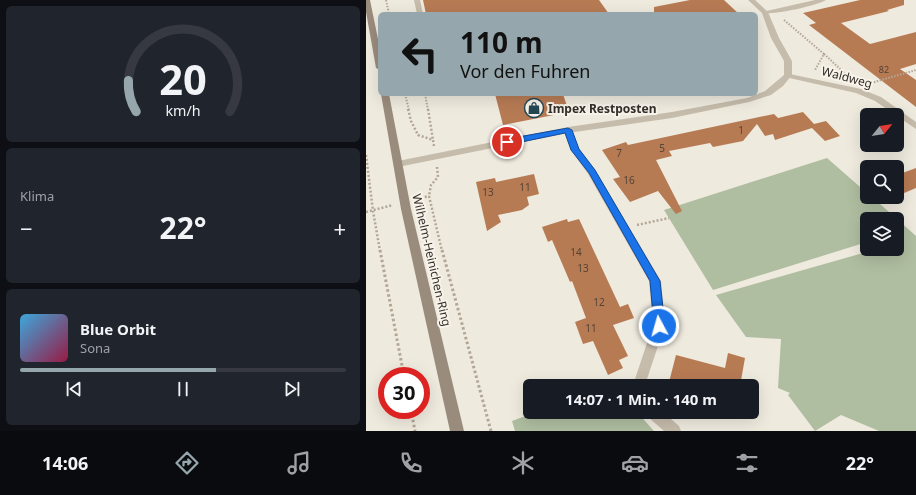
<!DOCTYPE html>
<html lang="de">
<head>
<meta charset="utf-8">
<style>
  body { margin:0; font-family:"Noto Sans",sans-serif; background:#20242c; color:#f1f3f6; height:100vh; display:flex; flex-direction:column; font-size:15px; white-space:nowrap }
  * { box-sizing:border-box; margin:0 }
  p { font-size:13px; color:#9ea1a6 }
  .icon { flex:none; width:22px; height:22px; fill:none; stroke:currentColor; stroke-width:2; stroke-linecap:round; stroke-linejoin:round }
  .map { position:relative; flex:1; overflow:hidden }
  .side { display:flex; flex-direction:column; gap:6px; padding:6px; background:#0d0f14; width:366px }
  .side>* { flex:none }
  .hud { position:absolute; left:12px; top:12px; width:380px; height:84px; border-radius:6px; box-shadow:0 4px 16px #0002; background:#95a6ac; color:#111; overflow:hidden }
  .needle { width:26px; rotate:60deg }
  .controls { position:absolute; left:494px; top:108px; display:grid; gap:8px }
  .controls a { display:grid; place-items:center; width:44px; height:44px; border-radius:6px; background:#171b24; box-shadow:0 4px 16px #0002; font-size:20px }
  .speed { position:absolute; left:12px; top:367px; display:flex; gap:8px; font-size:20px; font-weight:700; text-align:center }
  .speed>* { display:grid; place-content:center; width:52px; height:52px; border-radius:50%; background:#171b24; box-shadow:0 4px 16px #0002; line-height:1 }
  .speed .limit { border:6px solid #d22; background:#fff; color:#111 }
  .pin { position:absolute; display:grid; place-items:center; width:34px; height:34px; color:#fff; margin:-17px; border:2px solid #fff; border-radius:50%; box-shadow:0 1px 4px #0007 }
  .me { position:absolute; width:44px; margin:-22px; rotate:354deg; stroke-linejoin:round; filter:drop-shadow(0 0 3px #0008) }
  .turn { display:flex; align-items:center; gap:14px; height:84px; padding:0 16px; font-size:18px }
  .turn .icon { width:52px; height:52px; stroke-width:2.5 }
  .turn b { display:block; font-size:28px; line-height:34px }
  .big { font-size:30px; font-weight:700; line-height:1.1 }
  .side .card { flex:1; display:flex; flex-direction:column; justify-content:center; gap:6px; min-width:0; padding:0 14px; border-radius:6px; background:#20242c }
  .side .dial { align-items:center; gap:0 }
  .dial svg { height:104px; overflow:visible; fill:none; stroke:#363941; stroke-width:7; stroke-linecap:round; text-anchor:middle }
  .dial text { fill:#f1f3f6; stroke:none }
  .song { display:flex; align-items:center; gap:12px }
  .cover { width:48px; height:48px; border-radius:6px; background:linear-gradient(135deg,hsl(200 70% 55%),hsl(340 70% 35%)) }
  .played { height:4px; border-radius:2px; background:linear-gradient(90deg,#95a6ac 60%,#363941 60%) }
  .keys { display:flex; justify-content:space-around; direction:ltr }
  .heat { display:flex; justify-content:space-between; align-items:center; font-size:22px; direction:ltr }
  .trip { position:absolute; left:157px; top:379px; width:236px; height:40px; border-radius:6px; background:#171b24; box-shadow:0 4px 16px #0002; font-weight:700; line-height:40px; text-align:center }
  .dock { display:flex; height:64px; justify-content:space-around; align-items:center; background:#090b0e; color:#9ea1a6 }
  .dock .icon { width:28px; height:28px }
  .dock .on { color:#95a6ac }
  .dock b { font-size:18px; color:#f1f3f6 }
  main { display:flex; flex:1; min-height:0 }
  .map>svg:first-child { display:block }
  .green { fill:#afbda0 }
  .building { fill:#b77b54 }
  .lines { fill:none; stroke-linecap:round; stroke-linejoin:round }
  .path-far2 { stroke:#b2a696; stroke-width:2; stroke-dasharray:1.5 1.5; stroke-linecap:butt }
  .path-far1 { stroke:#b2a696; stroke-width:2.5; stroke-dasharray:2 2; stroke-linecap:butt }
  .path { stroke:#b2a696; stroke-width:3; stroke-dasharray:2.5 2.5; stroke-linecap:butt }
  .service { fill:#c6bcac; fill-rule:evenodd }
  .minor { fill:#c6bcac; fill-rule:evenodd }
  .tertiary { fill:#c6bcac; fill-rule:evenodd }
  .secondary { fill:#9a8c7d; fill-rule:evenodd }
  .route { fill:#1a73e8; stroke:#114b97 }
  .labels { text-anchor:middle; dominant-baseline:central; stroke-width:4; stroke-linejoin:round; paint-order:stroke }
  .far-number-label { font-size:9px; fill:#564234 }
  .number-label { font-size:10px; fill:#564234 }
  .street-label { font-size:12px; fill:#352f2a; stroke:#f8f3ea }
  .poi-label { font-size:12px; font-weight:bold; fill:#352f2a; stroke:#f8f3ea; text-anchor:start }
</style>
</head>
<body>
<main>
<section class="side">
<div class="card dial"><svg viewBox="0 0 100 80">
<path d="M14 69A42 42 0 1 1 86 69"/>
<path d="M14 69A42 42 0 0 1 8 45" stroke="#95a6ac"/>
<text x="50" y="56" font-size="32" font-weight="700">20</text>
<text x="50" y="72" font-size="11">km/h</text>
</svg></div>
<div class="card"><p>Klima</p>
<div class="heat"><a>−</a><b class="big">22°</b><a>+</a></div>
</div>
<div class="card">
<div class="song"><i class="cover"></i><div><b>Blue Orbit</b><p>Sona</p></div></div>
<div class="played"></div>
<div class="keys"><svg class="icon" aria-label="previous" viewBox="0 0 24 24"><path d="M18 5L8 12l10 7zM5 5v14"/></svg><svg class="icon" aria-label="pause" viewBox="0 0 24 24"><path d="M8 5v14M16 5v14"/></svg><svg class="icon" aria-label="next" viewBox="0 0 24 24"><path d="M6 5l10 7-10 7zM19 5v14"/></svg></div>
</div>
</section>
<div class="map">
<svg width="550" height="431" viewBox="0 0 550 431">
  <rect width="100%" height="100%" fill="#efeade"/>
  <path class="green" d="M461,158L501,193V197H506L531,219H501V242L347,290L298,210Z
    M531,219L550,236V431H513L475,415L449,431L422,395L424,393L412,388L415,339L380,337L350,295L511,249H531Z
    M170,412H271L288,431H149L146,421Z"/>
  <path class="building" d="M57,0H233L243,14H60Z
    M324,0H358L373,14H288V7Z
    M494,0H538V5L521,10L523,11L475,23L504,44L550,32V64L534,69L550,80V107L443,25L450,23L437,13Z
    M129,94H197L203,112L137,125Z
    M437,112L448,124L460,121L474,136L459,141L446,128L409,140L407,134L399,136L391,124L377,141L347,147L344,143L303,151L306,156L290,160L316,211L310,214L292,191L264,202L247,179L254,177L236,150L260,142L262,145L408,114L412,118Z
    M550,168V188L531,196V175Z
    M168,174L173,194L161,197L163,205L156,210L132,215L135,222L121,231L110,182L129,178L130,182Z
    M201,219L202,222L213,219L254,307L262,304L268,318L247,325L262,356L253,360L257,368L242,375L227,341L217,344L209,322L220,318L206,281L204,282L186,240L182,242L176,227Z
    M362,353L379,358L374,386H302L310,355L359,368Z"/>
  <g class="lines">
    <path class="path-far2" d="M20,0L23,14
      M418,20L458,54L449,70
      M458,54L484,78
      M505,83L550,70
      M39,94L43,110
      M59,94L62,110"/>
    <path class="path-far1" d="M42,109L45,121L52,135L67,140L68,146
      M62,109L67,140
      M0,155L7,211L14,251
      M71,167L72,177L65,185L63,196L76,251
      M51,199L63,196
      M0,212L27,205
      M271,225L303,218"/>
    <path class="path" d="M14,250L38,376
      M76,250L125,431
      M45,410L49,431"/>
    <path class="service" d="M48,0H54L57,14H51Z"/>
    <path class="minor" d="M449,0H460C453,5 402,17 396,12Z
      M419,73L495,89L515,97L550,122V129L509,101L490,93L419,77Z
      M202,127L206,130L213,149L229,170L295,281L299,325L281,379L282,386H270L269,379L287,325L283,281L222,174L205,150L198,130Z
      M280,412H297L313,426L315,431H298L282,417Z"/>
    <path class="tertiary" d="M382,0H389L402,12L413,38L426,61V75L417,86L405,95L383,102L306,118L202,133L32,167L27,164L32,161L202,127L306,112L381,98L399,91L418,75V61L405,38L396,13Z"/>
    <path class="secondary" d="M0,0H4L14,49V70L10,68L0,12Z
      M15,94H23L45,209L98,431H84L35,209Z"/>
  </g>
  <path class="route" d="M202,128L206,130L213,149L229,170L294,281L299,326L297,329H290L288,326L284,281L223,173L205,150L199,133L141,145L137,142L141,139Z"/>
  <defs>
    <symbol id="shop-ring" viewBox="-11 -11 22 22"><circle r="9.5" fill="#f8f3ea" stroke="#244852" stroke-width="1.5"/><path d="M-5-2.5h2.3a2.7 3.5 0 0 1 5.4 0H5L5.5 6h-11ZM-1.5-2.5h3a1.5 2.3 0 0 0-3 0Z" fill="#244852"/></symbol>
  </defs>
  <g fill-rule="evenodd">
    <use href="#shop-ring" x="157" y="97" width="22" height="22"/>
  </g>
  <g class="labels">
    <g class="far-number-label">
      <text x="518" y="69">82</text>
    </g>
    <g class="number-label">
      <text x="375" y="130">1</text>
      <text x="296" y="148">5</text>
      <text x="253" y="153">7</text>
      <text x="263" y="180">16</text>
      <text x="159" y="187">11</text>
      <text x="122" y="192">13</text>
      <text x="210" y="252">14</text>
      <text x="217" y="268">13</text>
      <text x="233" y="302">12</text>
      <text x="225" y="328">11</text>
    </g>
    <g class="street-label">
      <text transform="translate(481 77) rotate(15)">Waldweg</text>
      <text transform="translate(66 260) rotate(77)">Wilhelm-Heinichen-Ring</text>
    </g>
    <g class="poi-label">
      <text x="182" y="108">Impex Restposten</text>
    </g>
  </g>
</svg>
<div class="controls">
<a><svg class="needle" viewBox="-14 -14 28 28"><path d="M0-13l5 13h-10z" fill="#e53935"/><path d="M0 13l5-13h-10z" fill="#9ea1a6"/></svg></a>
<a><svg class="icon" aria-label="search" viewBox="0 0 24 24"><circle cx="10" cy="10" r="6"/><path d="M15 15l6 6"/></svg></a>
<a><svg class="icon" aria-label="layers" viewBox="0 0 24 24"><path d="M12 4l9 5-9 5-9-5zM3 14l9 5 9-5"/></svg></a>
</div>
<div class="speed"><div class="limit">30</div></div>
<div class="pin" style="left:141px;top:142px;background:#d93025"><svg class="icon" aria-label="arrive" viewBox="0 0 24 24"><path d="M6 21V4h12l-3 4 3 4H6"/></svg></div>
<svg class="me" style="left:293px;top:326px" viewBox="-20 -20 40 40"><circle r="17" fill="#1a73e8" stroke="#fff" stroke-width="3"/><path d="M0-11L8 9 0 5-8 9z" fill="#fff"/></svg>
<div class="trip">14:07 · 1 Min. · 140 m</div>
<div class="hud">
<div class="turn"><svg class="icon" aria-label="left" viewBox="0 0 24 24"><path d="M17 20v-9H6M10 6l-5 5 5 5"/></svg><div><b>110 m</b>Vor den Fuhren</div></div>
</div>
</div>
</main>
<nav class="dock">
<b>14:06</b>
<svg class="icon on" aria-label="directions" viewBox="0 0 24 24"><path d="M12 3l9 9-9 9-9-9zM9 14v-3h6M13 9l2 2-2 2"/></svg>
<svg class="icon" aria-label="music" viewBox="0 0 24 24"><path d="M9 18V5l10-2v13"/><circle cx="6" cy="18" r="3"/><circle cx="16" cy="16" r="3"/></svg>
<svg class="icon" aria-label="phone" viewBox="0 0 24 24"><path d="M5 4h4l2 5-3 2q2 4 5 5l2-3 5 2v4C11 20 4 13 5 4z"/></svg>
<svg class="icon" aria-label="climate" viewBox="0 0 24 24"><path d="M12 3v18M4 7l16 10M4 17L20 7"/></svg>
<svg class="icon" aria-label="car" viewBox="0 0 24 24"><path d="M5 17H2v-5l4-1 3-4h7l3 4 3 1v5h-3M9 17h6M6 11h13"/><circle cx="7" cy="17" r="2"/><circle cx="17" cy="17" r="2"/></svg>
<svg class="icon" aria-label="filters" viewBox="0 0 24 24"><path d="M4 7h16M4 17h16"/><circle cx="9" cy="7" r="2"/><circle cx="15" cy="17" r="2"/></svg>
<b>22°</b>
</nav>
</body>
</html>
